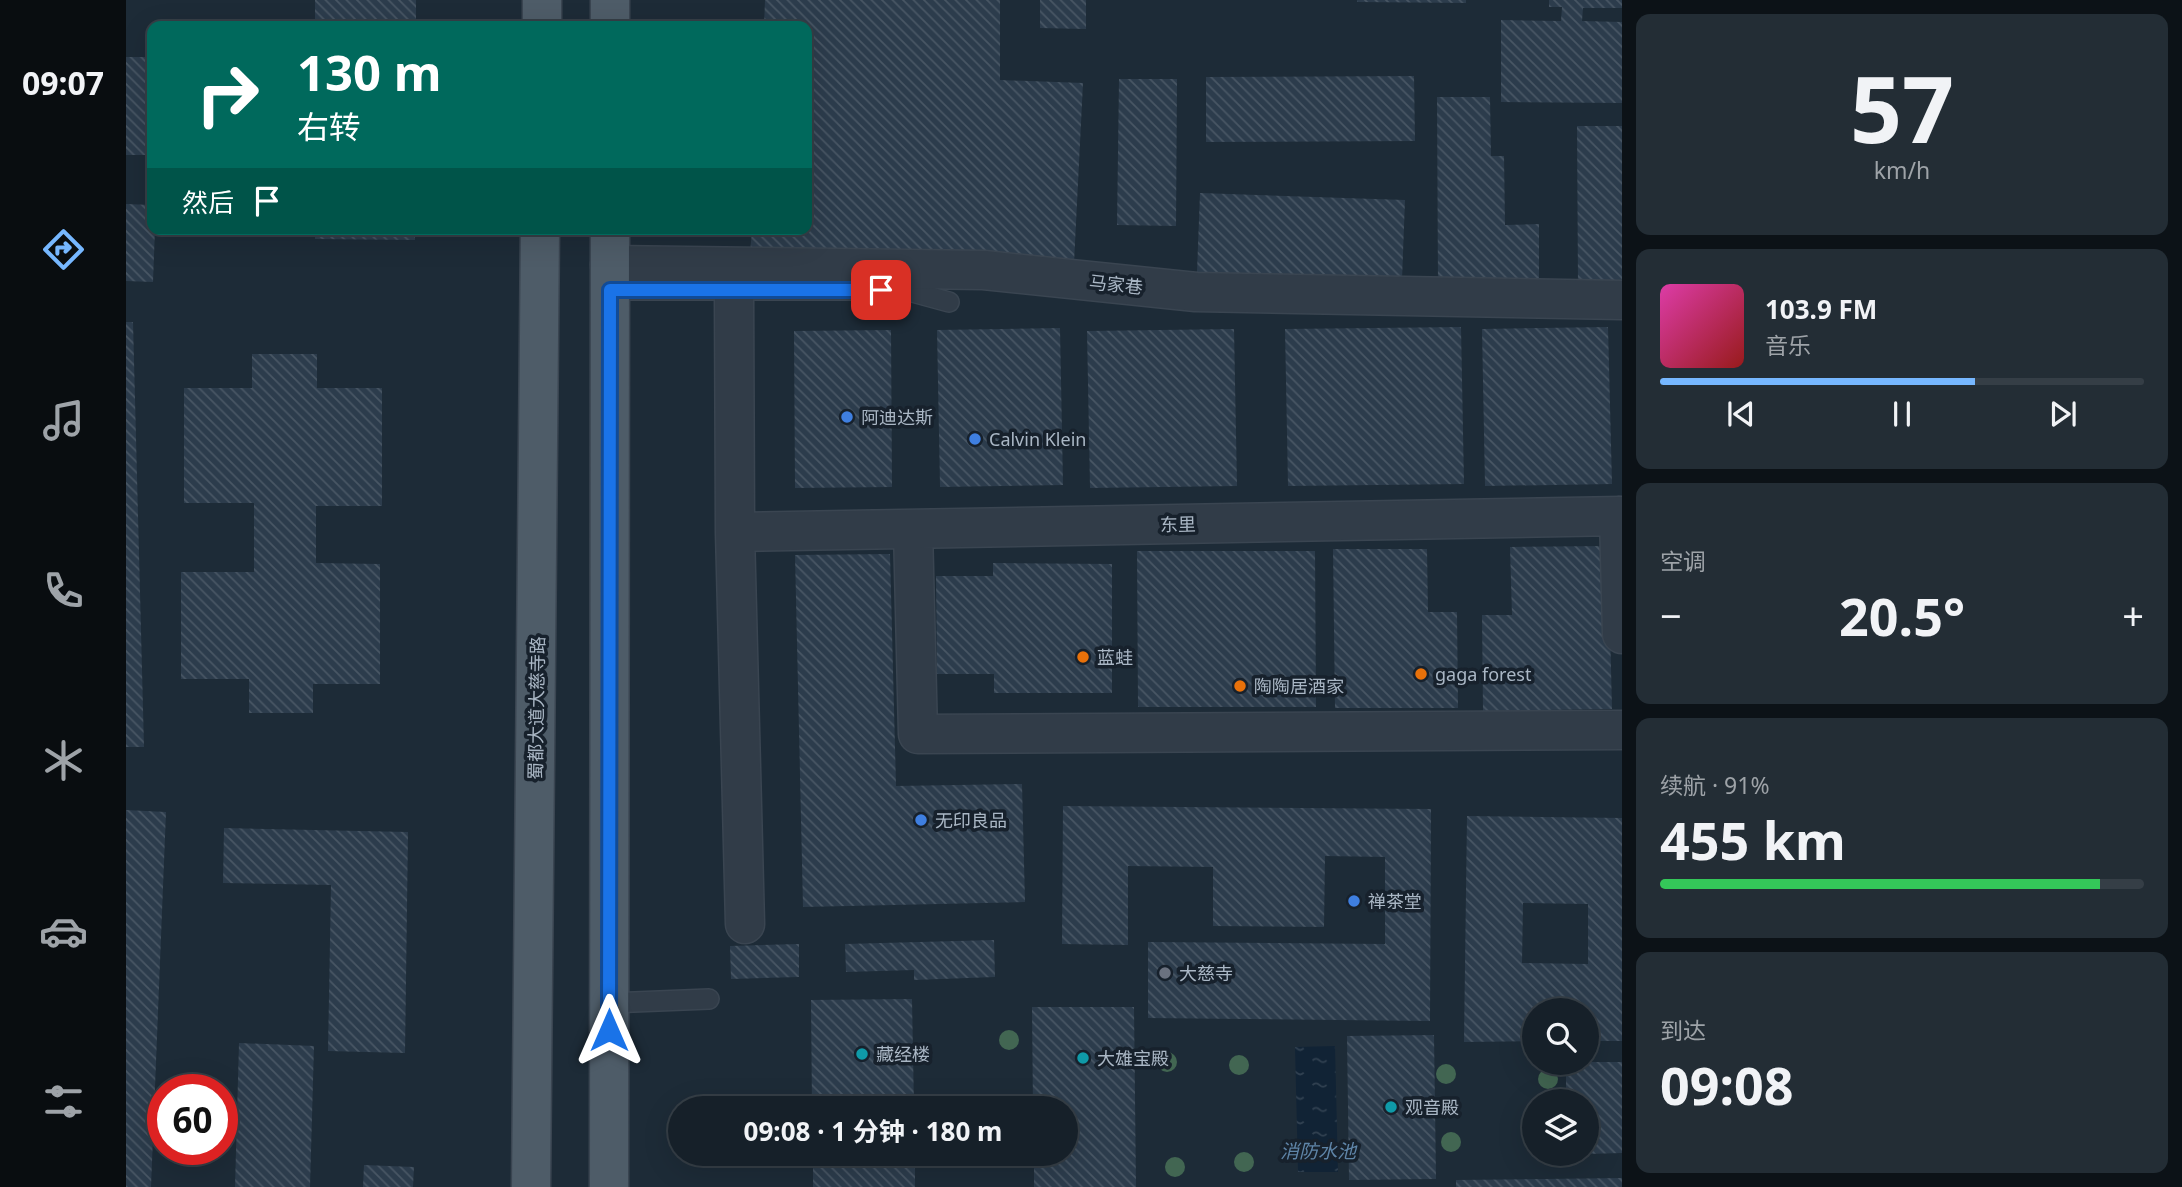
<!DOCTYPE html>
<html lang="zh">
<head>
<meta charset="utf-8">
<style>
  body { margin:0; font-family:"Noto Sans","Noto Sans SC",sans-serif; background:#232d35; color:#f1f3f6; height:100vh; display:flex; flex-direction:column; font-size:26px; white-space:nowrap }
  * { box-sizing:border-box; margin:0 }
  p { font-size:23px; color:#9ea3a8 }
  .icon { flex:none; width:38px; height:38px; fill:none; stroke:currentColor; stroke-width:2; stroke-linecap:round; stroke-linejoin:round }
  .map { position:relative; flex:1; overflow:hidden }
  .side { display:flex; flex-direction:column; gap:14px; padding:14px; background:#0c1217; width:560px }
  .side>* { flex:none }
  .banner { position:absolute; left:21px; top:21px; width:665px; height:214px; border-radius:14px; box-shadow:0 7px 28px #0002,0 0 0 2px #353e46; background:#00695c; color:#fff; overflow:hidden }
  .controls { position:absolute; left:1396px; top:998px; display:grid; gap:14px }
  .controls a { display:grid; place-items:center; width:77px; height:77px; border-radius:50%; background:#162029; box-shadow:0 7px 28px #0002,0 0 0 2px #353e46; font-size:35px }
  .speed { position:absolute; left:21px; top:1074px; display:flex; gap:14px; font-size:35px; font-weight:700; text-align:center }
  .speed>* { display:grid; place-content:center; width:91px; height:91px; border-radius:50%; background:#162029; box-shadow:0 7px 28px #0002,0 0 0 2px #353e46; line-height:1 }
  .speed .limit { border:10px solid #d22; background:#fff; color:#111 }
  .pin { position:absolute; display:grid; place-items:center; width:60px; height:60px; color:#fff; margin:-30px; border-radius:14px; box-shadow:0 4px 10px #0006 }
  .me { position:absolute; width:77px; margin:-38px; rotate:0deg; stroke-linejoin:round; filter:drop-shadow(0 0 5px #0008) }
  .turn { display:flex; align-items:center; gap:24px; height:147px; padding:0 35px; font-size:32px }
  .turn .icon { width:91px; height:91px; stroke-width:2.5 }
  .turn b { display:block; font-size:49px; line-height:60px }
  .then { display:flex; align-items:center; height:66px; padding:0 35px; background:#0003; gap:14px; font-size:26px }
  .big { font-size:52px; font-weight:700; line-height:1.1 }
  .side .card { flex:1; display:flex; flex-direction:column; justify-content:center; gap:10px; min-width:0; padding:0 24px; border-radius:14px; background:#232d35 }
  .side .dial { align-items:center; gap:0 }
  .dial b { font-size:91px; line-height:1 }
  .song { display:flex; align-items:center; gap:21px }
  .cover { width:84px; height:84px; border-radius:10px; background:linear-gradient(135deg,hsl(320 70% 55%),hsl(0 70% 35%)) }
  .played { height:7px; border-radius:4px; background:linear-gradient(90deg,#76b7ff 65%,#353e46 65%) }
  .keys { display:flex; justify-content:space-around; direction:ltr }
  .heat { display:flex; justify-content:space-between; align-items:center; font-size:38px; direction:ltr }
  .charge { height:10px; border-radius:5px; background:linear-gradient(90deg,#34c759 91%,#353e46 0) }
  .trip { position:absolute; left:542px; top:1096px; width:410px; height:70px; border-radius:35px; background:#162029; box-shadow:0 7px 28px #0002,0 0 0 2px #353e46; font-weight:700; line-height:70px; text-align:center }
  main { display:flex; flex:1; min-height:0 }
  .tab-bar { display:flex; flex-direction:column; width:126px; justify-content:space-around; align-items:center; background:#090d10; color:#9ea3a8 }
  .tab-bar .icon { width:49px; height:49px }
  .tab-bar .on { color:#76b7ff }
  .tab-bar b { font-size:32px; color:#f1f3f6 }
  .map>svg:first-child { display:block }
  .water { fill:url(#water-ripples) }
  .building { fill:url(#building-back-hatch); fill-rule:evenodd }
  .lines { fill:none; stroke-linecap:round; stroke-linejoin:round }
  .lane-casing { stroke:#3a4551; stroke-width:22 }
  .street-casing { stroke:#3a4551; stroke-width:41 }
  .primary-casing { stroke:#3a4551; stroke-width:41 }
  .lane { stroke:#313c48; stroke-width:19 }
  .street { stroke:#313c48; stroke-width:38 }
  .primary { stroke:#4e5c68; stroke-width:38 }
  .tree { fill:#426652 }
  .route-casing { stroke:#114b97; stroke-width:18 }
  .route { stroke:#1a73e8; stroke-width:12 }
  .shop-dot { fill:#3f7fe0; stroke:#17212c; stroke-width:2.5 }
  .food-dot { fill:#e8710a; stroke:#17212c; stroke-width:2.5 }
  .worship-dot { fill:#6b7280; stroke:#17212c; stroke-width:2.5 }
  .culture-dot { fill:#0f9aa8; stroke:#17212c; stroke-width:2.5 }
  .labels { text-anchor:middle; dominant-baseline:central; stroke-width:7; stroke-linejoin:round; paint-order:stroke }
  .street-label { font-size:18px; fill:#aab7c5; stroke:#17212c }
  .poi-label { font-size:18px; fill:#aab7c5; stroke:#17212c; text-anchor:start }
  .water-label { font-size:19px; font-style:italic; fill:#5f85a8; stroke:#17212c }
</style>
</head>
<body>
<main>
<nav class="tab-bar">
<b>09:07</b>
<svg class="icon on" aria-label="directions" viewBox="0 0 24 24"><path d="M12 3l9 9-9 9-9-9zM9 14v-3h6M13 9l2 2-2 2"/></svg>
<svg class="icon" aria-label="music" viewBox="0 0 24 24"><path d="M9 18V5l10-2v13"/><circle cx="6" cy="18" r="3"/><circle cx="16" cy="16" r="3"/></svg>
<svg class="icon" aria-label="phone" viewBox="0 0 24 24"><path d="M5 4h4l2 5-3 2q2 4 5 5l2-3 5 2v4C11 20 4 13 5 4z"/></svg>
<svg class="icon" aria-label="climate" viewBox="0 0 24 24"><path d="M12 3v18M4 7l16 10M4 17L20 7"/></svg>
<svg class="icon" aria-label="car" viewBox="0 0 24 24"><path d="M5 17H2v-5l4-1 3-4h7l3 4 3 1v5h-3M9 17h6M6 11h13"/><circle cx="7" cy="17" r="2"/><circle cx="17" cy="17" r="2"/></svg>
<svg class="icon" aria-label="filters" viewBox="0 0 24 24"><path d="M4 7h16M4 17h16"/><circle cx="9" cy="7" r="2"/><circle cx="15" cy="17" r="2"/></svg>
</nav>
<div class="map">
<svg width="1496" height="1187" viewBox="0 0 1496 1187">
  <defs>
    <pattern id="water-ripples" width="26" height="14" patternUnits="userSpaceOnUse" patternTransform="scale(1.75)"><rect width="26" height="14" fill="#112335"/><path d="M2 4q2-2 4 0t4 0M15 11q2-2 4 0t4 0" fill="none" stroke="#314151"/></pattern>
    <pattern id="building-back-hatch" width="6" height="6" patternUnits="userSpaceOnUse" patternTransform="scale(1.75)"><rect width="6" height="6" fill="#2c3c4c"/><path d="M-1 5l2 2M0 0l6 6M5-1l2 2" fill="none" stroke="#485664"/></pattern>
  </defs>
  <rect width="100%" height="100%" fill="#1d2b37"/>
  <path class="water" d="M1209,1046L1212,1172H1172L1169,1047Z"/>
  <path class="building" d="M189,0H290V26H189Z
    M639,0H874V80L957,83L948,263L624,254L626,229H681V26H638Z
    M914,0H960V29L914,28Z
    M1231,0H1340V3L1231,2Z
    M1423,0H1496V8H1457L1456,21L1496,22V103L1375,102V20L1435,21L1436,7H1423Z
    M0,57H26V155H0Z
    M1288,76L1289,141L1080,142V77Z
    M993,79H1051L1050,226L991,225Z
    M1311,97H1364L1365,156H1378L1379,225L1413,224V285L1312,286Z
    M1451,126H1496V285H1452Z
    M1074,193L1279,200L1276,280L1071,272Z
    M0,204L26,205V229H29L27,282L0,281Z
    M189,229H289V240L189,239Z
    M0,322H7L18,747H0Z
    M1335,327L1338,484L1162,486L1159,329Z
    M1482,327L1486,484L1359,486L1356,329Z
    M934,328L937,485L814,487L811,330Z
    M1108,329L1111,486L964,488L961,331Z
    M765,330L766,487L669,488L668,331Z
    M126,354H191V388H256V506H190V563L254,564V684H187V713H123V679H55V572H128V503H58V388H126Z
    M1482,546L1486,709L1357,711L1356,615H1386L1384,547Z
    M1207,549H1301L1302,612H1331L1332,708H1209Z
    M1011,551H1189L1190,707H1012Z
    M764,554L770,786L896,784L899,902L677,907L669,555Z
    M867,563L986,564V693H868V674H811L810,576H867Z
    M937,806L1305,809L1304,1021L1022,1018V942L1259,944V857L1199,856L1198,927L1087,926V867L1002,866V945L936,944Z
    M0,810L40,812L25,1187H0Z
    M1341,816L1496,818V1041H1461V1010H1409V1041L1338,1042ZM1397,903L1462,904V964L1396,963Z
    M98,828L282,832L279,1053L202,1051L205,885L97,883Z
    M868,940L869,977L788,980V970L720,972L719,944Z
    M673,944V977L605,979L604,946Z
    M786,999L788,1108H686L685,1000Z
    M906,1007H1008L1010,1187H908V1153H940V1108H907Z
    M1308,1035L1310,1179L1223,1180L1221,1036Z
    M113,1043L188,1046L184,1187H109Z
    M1440,1062H1496V1153L1461,1154V1101H1440Z
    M687,1153H789V1187H687Z
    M238,1165L288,1167L287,1187H237Z
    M1496,1178V1187H1330V1180Z"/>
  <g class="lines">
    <defs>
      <path id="lane" d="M484,290H779L823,302
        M483,1003L583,999"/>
      <path id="street" d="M484,265L858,270L1070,292L1496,300
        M608,290L609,532L619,924
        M1493,516L1496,634
        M787,529L792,734L1496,730
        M609,532L1496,516"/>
      <path id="primary" d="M416,26V0
        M484,26V0
        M405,1187L414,229
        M483,1187L484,229"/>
    </defs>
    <use href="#lane" class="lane-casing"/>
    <use href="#street" class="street-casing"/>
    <use href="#primary" class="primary-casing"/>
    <use href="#lane" class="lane"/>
    <use href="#street" class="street"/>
    <use href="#primary" class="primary"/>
  </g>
  <g class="tree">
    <circle cx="883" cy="1040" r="10"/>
    <circle cx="1041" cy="1062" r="10"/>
    <circle cx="1113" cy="1065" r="10"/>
    <circle cx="1320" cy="1074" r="10"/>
    <circle cx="1422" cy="1079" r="10"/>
    <circle cx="1325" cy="1142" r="10"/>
    <circle cx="1118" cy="1162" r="10"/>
    <circle cx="1049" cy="1167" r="10"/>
  </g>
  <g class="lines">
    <defs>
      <path id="route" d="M483,1030L484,290H755"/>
    </defs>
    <use href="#route" class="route-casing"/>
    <use href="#route" class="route"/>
  </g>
  <g class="shop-dot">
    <circle cx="721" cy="417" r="7"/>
    <circle cx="849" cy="439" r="7"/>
    <circle cx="795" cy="820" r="7"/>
    <circle cx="1228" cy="901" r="7"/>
  </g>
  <g class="food-dot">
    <circle cx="957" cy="657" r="7"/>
    <circle cx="1295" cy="674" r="7"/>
    <circle cx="1114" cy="686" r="7"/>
  </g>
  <circle class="worship-dot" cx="1039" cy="973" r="7"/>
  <g class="culture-dot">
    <circle cx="736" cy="1054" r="7"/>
    <circle cx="957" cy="1058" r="7"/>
    <circle cx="1265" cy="1107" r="7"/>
  </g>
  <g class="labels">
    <g class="street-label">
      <text transform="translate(990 284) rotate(6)">马家巷</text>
      <text transform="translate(1052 524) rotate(-1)">东里</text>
      <text transform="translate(410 708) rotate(-89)">蜀都大道大慈寺路</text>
    </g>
    <g class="poi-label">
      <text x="735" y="417">阿迪达斯</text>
      <text x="863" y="439">Calvin Klein</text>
      <text x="971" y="657">蓝蛙</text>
      <text x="1309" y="674">gaga forest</text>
      <text x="1128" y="686">陶陶居酒家</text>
      <text x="809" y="820">无印良品</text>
      <text x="1242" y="901">禅茶堂</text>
      <text x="1053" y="973">大慈寺</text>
      <text x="750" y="1054">藏经楼</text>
      <text x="971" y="1058">大雄宝殿</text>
      <text x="1279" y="1107">观音殿</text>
    </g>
    <g class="water-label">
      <text x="1192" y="1151">消防水池</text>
    </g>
  </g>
</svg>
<div class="controls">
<a><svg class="icon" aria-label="search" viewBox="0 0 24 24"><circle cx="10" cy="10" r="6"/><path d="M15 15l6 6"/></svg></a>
<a><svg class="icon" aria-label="layers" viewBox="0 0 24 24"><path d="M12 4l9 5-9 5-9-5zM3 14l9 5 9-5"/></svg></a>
</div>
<div class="speed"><div class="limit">60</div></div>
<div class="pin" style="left:755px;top:290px;background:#d93025"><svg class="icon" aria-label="arrive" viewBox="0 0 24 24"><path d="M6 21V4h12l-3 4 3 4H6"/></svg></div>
<svg class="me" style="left:483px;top:1030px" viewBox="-20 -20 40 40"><path d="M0-17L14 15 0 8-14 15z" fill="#1a73e8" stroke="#fff" stroke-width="4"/></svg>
<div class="trip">09:08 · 1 分钟 · 180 m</div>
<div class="banner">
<div class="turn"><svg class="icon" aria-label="right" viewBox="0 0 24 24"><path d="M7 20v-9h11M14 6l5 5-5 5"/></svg><div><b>130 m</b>右转</div></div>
<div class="then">然后<svg class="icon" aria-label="arrive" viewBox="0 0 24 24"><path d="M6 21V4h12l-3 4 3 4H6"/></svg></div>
</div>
</div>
<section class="side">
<div class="card dial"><b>57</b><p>km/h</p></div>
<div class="card">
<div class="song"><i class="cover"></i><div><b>103.9 FM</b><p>音乐</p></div></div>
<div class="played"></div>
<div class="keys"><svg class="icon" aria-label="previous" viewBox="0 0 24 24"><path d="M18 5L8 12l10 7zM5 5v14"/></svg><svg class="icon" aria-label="pause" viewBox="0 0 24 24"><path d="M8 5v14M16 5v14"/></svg><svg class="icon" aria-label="next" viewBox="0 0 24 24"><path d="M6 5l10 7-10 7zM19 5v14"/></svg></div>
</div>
<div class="card"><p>空调</p>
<div class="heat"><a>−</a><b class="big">20.5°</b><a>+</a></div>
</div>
<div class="card"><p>续航 · 91%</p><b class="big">455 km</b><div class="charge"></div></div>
<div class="card"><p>到达</p><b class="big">09:08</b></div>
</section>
</main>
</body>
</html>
